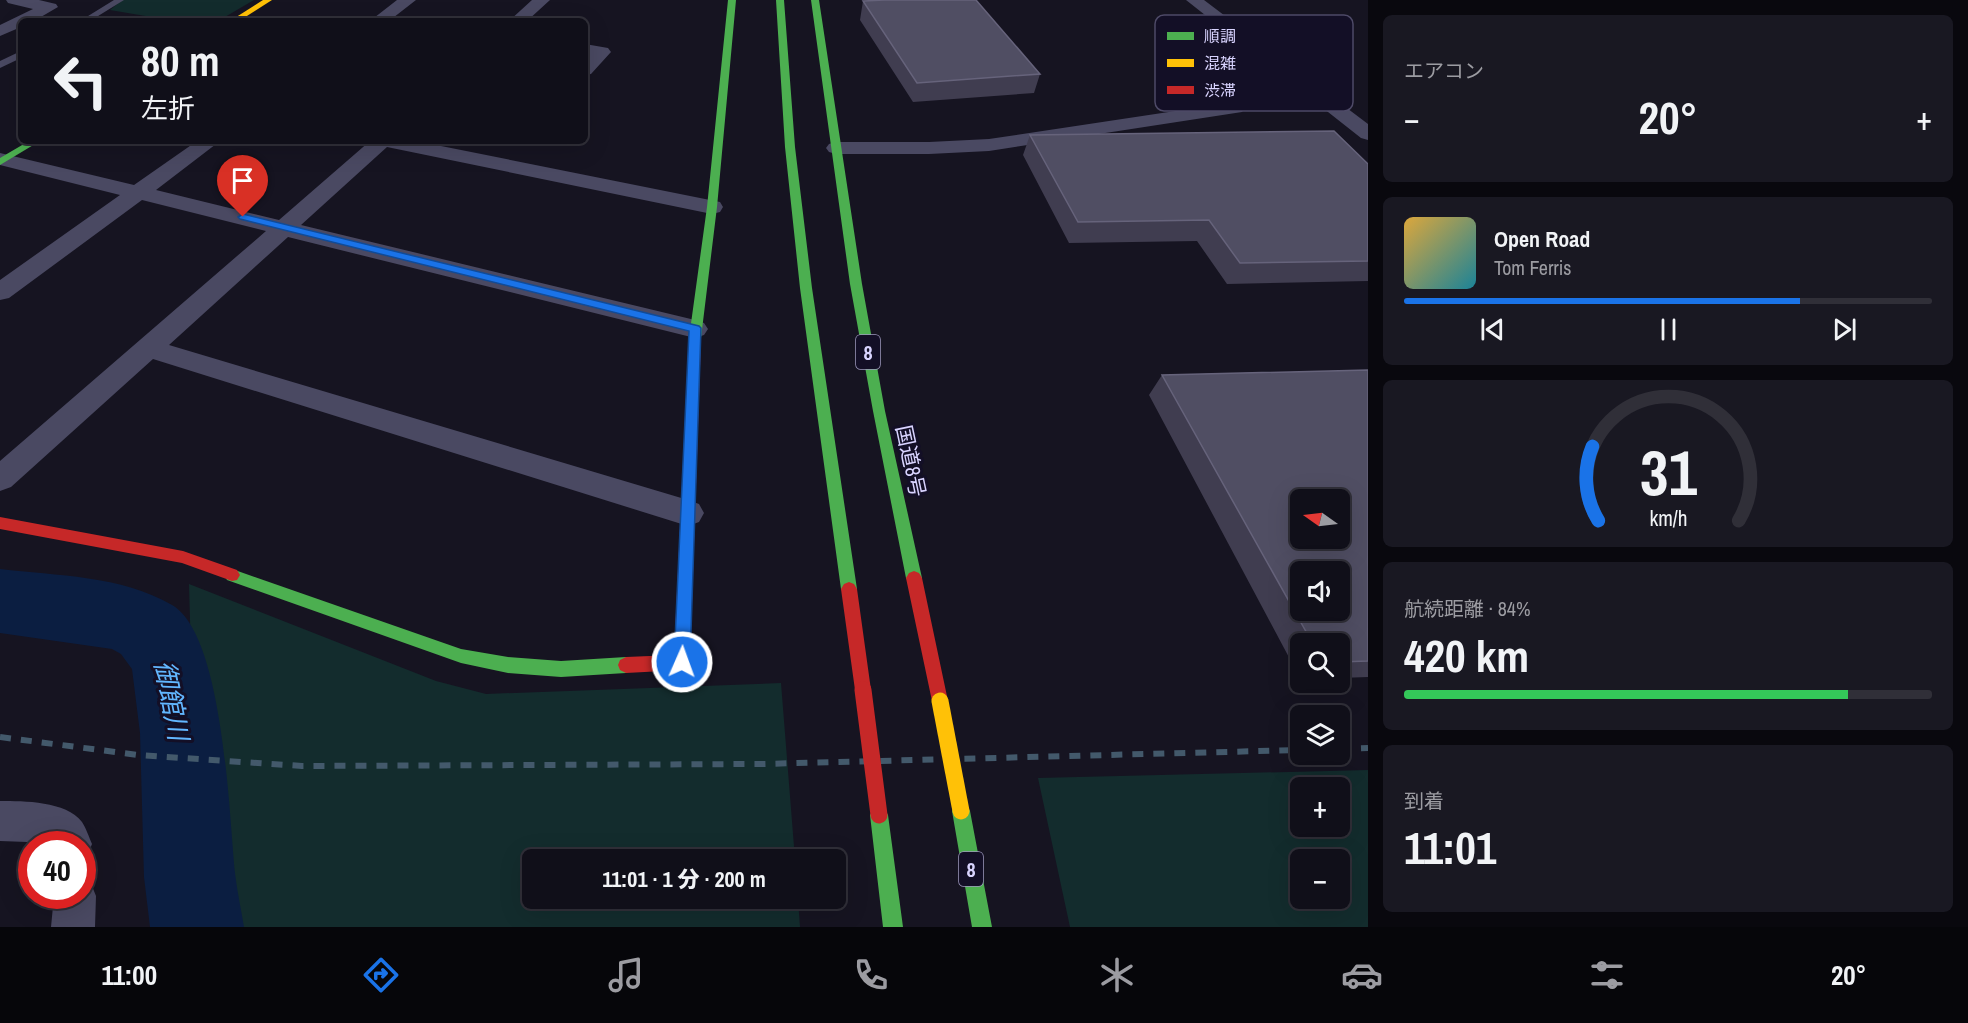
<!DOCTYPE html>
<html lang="ja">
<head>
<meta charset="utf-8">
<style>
  body { margin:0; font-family:"Archivo Narrow","Noto Sans JP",sans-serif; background:#191822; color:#f1f3f6; height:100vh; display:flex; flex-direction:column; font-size:22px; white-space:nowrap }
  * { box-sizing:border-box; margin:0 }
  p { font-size:20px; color:#9c9ca2 }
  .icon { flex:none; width:33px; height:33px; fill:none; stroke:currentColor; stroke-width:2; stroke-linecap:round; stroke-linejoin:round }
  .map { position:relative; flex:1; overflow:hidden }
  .sheet { display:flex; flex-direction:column; gap:15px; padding:15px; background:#09080e; width:600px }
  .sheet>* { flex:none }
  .hud { position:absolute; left:18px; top:18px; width:570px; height:126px; border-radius:9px; box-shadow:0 6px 24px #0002,0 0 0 2px #302f38; background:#100f19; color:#f1f3f6; overflow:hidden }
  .needle { width:39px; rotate:284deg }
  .controls { position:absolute; left:1290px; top:489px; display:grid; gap:12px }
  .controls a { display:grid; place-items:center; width:60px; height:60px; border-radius:9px; background:#100f19; box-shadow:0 6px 24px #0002,0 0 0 2px #302f38; font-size:30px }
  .speed { position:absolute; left:18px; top:831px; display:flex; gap:12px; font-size:30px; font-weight:700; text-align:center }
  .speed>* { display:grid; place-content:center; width:78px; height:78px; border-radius:50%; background:#100f19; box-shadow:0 6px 24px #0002,0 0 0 2px #302f38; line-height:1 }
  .speed .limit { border:9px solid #d22; background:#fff; color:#111 }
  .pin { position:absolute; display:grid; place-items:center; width:51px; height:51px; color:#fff; margin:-62px -26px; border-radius:50% 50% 50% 0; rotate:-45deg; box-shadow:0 0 6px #0007 }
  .pin .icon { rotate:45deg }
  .me { position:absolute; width:66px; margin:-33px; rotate:2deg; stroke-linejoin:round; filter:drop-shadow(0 0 4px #0008) }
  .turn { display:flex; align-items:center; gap:21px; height:126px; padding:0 24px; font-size:27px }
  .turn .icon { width:78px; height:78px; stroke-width:2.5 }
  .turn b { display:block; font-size:42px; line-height:51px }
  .big { font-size:45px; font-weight:800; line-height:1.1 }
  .sheet .widget { flex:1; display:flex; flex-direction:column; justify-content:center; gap:9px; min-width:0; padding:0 21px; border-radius:9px; background:#191822 }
  .sheet .dial { align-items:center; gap:0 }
  .dial svg { height:156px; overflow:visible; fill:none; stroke:#302f38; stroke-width:7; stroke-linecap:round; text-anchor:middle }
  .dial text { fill:#f1f3f6; stroke:none }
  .song { display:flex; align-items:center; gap:18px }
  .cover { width:72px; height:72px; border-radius:9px; background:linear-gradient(135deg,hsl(40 70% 55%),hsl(190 70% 35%)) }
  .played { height:6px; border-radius:3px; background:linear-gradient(90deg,#1a73e8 75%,#302f38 75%) }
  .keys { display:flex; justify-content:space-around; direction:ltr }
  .heat { display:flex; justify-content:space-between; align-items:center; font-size:33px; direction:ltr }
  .charge { height:9px; border-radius:4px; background:linear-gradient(90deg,#34c759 84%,#302f38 0) }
  .trip { position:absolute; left:522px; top:849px; width:324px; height:60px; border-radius:9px; background:#100f19; box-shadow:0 6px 24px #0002,0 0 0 2px #302f38; font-weight:800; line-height:60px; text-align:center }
  .tab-bar { display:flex; height:96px; justify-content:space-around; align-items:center; background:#06060a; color:#9c9ca2 }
  .tab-bar .icon { width:42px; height:42px }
  .tab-bar .active { color:#1a73e8 }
  .tab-bar b { font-size:27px; color:#f1f3f6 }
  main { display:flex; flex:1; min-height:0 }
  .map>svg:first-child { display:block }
  .green { fill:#132c2d; fill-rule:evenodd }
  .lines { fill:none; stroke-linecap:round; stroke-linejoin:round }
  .river { fill:#0b1e41; fill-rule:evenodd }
  .lane { fill:#4a4962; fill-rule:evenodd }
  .street { fill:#4a4962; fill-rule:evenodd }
  .fast { fill:#4caf50; fill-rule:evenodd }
  .slow { fill:#ffc107; fill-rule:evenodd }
  .jam { fill:#c62828; fill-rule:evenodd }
  .rail { stroke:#43596b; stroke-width:6; stroke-dasharray:11 10; stroke-linecap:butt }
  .slow-bridge { stroke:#ffc107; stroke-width:17 }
  .jam-bridge { stroke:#c62828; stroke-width:17 }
  .wall { fill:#403d50 }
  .building { fill:#504e63; stroke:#66637b; stroke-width:1.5; fill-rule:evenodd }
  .route { fill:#1a73e8; stroke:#114b97; stroke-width:1.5 }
  .labels { text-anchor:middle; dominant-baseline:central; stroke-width:6; stroke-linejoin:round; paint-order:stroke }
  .shield { fill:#130f26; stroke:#9e99be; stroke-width:1.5 }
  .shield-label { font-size:20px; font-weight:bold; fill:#d9d4ff }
  .street-label { font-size:21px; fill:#d9d4ff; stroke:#130f26 }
  .near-water-label { font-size:27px; font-style:italic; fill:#62b6ff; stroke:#130f26 }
  .key { fill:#130f26; stroke:#4e4a67; stroke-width:1.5 }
  .key-label { font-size:16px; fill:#d9d4ff }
</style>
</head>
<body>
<main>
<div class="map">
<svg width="1368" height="927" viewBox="0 0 1368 927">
  <rect width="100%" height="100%" fill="#161421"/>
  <path class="green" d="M122,0H254L218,21H175L110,10Z
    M189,584L436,681L486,694L781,683L795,859L532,860V898L798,899L800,927H228L191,655Z
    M1368,770V927H1070L1038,778ZM1300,788H1340V826H1300ZM1300,860H1340V898H1300Z"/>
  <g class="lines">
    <path class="river" d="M0,569C57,576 121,575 172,605C224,635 229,816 235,873C237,891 241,909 244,927H150L144,877L140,733L132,669L121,654L112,649L0,633Z"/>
    <path class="lane" d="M114,0H124L90,21H80Z
      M21,51V58L0,68V61Z"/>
    <path class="street" d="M6,0H39L56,4L58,7L34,21H21V27L0,36V25L33,9L8,3Z
      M397,0H416L389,21H370Z
      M532,0H550L527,21H509Z
      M1186,0H1204L1368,124V140L1361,138Z
      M585,44L608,48L611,52L591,74L585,75V59L589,55L585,54Z
      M1235,102L1242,104L1245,108L1242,112L989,151L929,154H836L829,152L826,148L829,144L836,142H929L989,139Z
      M197,141H220L156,190L279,220L370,141H416L720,202L723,207L720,212L712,214L387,147L301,225L695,320L704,323L708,329L704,335L695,338L288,237L169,345L688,500L699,504L704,513L699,522L688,526L153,359L11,487L0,491V461L266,231L142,200L9,298L0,300V280L120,195L0,165V153L134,185Z
      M0,801C24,801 66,801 82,822C86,828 89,837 92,844L86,859L82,860V844L0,841Z
      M82,878L90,881L96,896L95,927H51L54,896H82Z"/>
    <path class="fast" d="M728,0H736L717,207L701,338L695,342L689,338L707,207Z
      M776,0H784L795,147L812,288L857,589L854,594L849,596L844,594L841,589L800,288L785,147Z
      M811,0H819L862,284L885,411L922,578L919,583L914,585L909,583L906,578L873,411L850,284Z
      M29,141H40L0,165V158Z
      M232,569L461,649L508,657L561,661L626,657L632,660L634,665L632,670L626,673L561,677L508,673L461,663L227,580L224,575L227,570Z
      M961,802L967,805L970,811L992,927H972L952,811L955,805Z
      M879,806L885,809L888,815L903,927H883L870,815L873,809Z"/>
    <path class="slow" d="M263,0H272L239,21H230Z"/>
    <path class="jam" d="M695,334L701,338L690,662L688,667L682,670L626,673L620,670L618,665L620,660L626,657L674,655L689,338Z
      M0,517L183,551L237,570L240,575L237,580L232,581L182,563L0,529Z
      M914,571L919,573L922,578L948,701L946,707L940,709L934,707L932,701L906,578L909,573Z
      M849,582L854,584L857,589L871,690L869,696L863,698L857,696L855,690L841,589L844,584Z"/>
    <path class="rail" d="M0,737L138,755L302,766L762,764L1300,750
      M1340,749L1368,748"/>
    <path class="slow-bridge" d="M940,701L961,811"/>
    <path class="jam-bridge" d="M863,690L879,815"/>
  </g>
  <path class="wall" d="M863,1L1040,74L1034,93L913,102L860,20Z
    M1030,135L1368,164V281L1227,284L1197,241L1069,243L1023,155Z
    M1368,370V677L1340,678V644H1300V678L1149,395L1162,375Z"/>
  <path class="building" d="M885,0H976L1040,74L917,83L863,1Z
    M1334,131L1368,164V261L1240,263L1209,220L1078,222L1030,135Z
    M1368,370V661L1340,662V644H1313L1162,375ZM1300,500H1340V538H1300ZM1300,572H1340V610H1300Z"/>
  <path class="route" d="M243,214L699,326L701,328L690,662L688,667L682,669L676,667L674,662L689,331L240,219L238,217Z"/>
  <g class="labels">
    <g class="shield">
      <rect x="856" y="335" width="24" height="34" rx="4.5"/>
      <rect x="959" y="852" width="24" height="34" rx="4.5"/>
    </g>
    <g class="shield-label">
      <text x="868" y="352">8</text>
      <text x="971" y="869">8</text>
    </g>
    <g class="street-label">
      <text transform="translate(911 461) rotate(78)">国道8号</text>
    </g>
    <g class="near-water-label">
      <text transform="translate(172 700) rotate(79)">御館川</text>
    </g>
  </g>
  <rect x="1155" y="15" width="198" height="96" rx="9" class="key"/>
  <rect x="1167" y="32" width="27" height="8" fill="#4caf50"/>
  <rect x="1167" y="59" width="27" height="8" fill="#ffc107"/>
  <rect x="1167" y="86" width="27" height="8" fill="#c62828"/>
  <g class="key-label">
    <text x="1204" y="42">順調</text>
    <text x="1204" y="69">混雑</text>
    <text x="1204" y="96">渋滞</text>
  </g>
</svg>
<div class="controls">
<a><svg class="needle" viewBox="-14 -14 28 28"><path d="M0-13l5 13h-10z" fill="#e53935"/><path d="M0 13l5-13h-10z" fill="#9c9ca2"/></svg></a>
<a><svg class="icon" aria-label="sound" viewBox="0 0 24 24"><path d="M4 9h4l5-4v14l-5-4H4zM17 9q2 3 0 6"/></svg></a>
<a><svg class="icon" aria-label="search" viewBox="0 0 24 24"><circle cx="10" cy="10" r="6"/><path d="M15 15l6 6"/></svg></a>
<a><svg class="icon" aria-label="layers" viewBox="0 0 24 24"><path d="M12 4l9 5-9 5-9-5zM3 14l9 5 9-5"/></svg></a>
<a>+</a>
<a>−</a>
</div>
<div class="speed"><div class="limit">40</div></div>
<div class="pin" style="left:243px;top:217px;background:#d93025"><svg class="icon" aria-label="arrive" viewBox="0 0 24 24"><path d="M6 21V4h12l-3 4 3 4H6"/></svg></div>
<svg class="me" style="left:682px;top:662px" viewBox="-20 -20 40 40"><circle r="17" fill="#1a73e8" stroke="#fff" stroke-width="3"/><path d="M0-11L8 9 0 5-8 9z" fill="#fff"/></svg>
<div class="trip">11:01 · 1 分 · 200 m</div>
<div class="hud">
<div class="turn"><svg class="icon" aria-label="left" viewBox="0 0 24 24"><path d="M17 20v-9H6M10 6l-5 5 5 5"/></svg><div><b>80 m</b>左折</div></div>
</div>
</div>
<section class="sheet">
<div class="widget"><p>エアコン</p>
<div class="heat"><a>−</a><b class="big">20°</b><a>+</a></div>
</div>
<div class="widget">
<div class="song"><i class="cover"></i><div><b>Open Road</b><p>Tom Ferris</p></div></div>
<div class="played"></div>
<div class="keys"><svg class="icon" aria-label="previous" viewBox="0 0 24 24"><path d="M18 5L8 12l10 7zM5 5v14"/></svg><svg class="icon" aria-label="pause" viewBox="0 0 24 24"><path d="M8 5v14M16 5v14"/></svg><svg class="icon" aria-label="next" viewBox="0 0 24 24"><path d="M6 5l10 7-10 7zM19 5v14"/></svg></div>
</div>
<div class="widget dial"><svg viewBox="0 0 100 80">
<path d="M14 69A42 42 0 1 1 86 69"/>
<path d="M14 69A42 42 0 0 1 11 31" stroke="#1a73e8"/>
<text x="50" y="56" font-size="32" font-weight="700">31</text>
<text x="50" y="72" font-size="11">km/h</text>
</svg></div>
<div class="widget"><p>航続距離 · 84%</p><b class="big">420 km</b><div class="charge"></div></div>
<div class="widget"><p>到着</p><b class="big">11:01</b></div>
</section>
</main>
<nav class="tab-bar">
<b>11:00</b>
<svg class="icon active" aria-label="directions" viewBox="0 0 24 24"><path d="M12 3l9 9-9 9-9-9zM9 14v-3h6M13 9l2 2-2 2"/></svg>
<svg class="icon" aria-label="music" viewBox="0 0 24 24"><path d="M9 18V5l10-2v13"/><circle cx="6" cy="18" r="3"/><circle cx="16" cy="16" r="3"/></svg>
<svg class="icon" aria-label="phone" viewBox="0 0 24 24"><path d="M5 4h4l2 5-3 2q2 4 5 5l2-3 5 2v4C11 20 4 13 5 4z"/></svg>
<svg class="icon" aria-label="climate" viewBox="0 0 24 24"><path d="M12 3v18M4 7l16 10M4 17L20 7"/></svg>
<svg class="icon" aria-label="car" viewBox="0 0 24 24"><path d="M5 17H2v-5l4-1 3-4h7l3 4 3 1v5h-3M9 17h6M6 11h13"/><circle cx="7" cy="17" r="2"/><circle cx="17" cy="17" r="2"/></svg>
<svg class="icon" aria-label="filters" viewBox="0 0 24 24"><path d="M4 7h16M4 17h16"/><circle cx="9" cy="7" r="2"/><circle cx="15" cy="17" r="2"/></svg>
<b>20°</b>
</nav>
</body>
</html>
